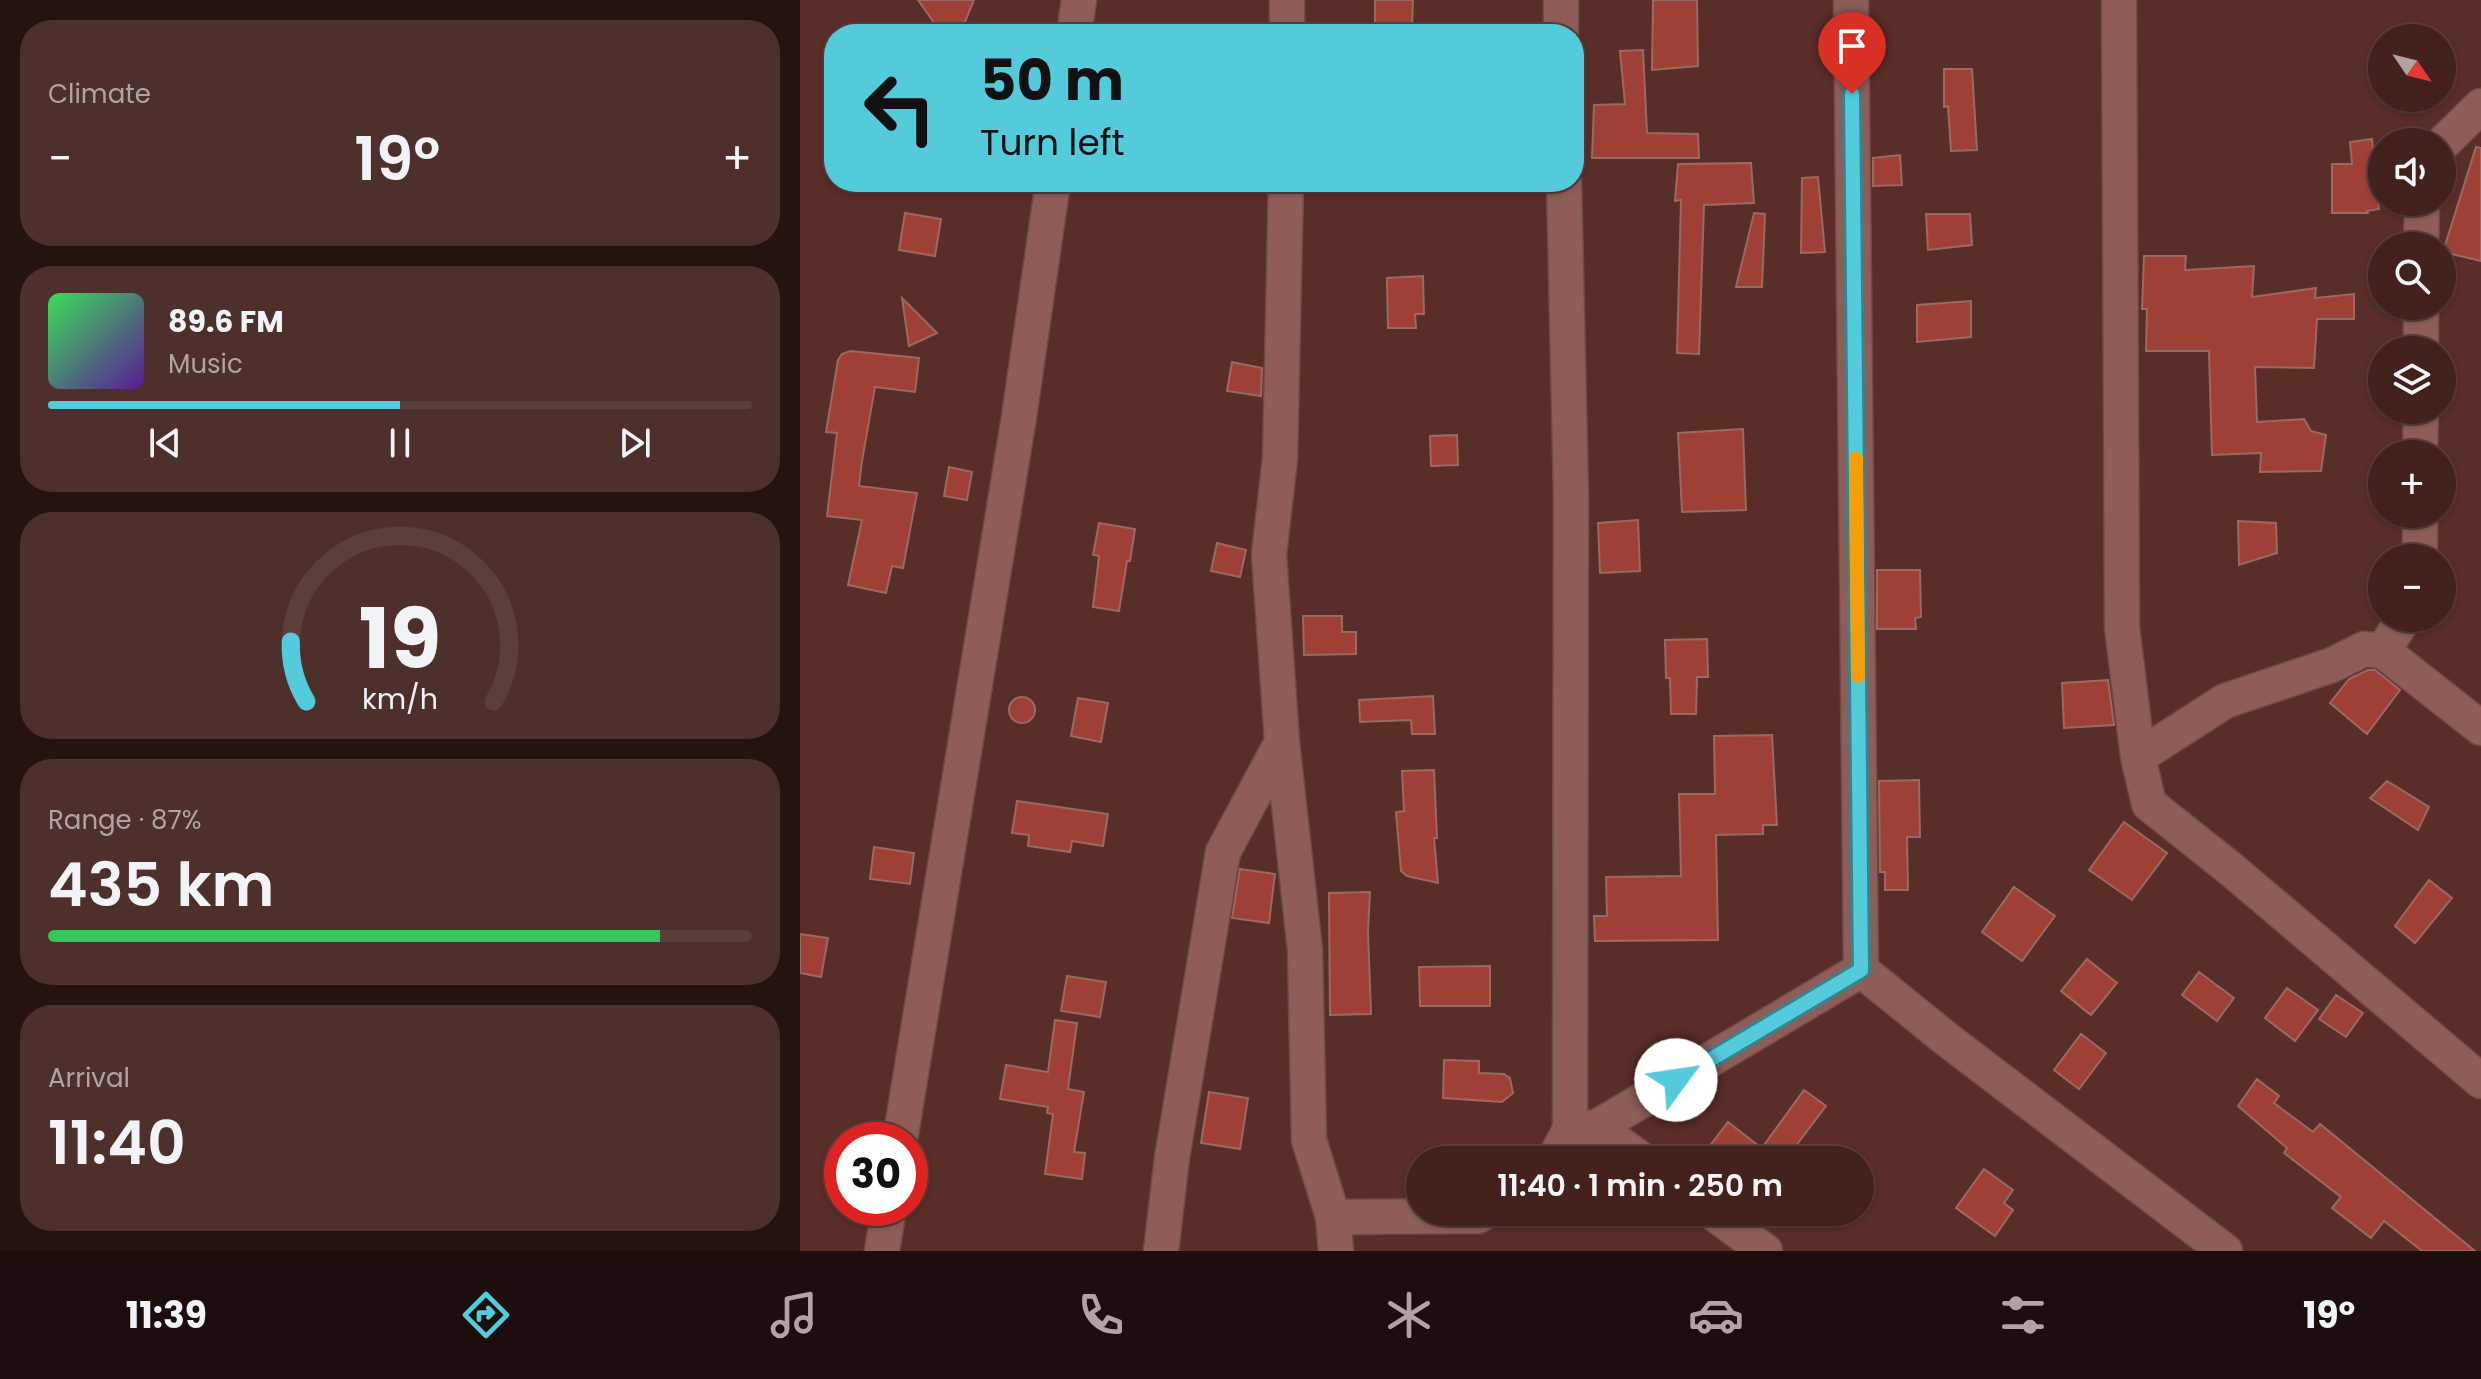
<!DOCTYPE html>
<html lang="en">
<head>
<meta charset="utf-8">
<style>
  body { margin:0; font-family:Poppins,sans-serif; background:#4d2f2b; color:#f1f3f6; height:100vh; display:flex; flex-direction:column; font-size:30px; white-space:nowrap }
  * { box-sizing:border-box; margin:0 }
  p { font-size:26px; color:#afa4a4 }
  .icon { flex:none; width:44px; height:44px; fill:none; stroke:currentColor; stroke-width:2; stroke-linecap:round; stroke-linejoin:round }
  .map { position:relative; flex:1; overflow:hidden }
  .panel { display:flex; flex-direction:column; gap:20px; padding:20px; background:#251310; width:800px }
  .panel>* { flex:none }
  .banner { position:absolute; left:24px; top:24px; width:760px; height:168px; border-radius:32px; box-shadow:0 2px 6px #0004,0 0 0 2px #5b3f3c; background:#53cbdb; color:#111; overflow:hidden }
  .needle { width:52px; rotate:125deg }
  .fabs { position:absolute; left:1568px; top:24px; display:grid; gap:16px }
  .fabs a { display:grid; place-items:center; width:88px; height:88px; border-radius:50%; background:#43221e; box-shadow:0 2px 6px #0004,0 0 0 2px #5b3f3c; font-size:40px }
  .speed { position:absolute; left:24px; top:1122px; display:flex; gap:16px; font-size:40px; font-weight:700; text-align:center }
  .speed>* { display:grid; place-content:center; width:104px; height:104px; border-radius:50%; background:#43221e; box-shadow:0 2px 6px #0004,0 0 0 2px #5b3f3c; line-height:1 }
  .speed .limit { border:12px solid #d22; background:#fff; color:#111 }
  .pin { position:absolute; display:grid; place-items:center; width:68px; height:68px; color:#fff; margin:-82px -34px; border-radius:50% 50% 50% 0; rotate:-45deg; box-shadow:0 0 8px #0007 }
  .pin .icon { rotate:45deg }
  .me { position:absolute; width:88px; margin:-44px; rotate:59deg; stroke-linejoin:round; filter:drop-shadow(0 0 6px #0008) }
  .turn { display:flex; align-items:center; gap:28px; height:168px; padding:0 24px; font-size:36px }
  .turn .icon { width:104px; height:104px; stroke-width:2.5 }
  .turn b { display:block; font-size:56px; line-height:68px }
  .big { font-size:60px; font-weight:600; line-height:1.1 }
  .panel .widget { flex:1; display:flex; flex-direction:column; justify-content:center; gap:12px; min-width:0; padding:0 28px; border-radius:32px; background:#4d2f2b }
  .panel .dial { align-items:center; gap:0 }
  .dial svg { height:208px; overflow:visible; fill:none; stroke:#5b3f3c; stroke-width:7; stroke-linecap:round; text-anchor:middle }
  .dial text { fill:#f1f3f6; stroke:none }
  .song { display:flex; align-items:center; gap:24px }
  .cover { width:96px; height:96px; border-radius:12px; background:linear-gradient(135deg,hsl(130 70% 55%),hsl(270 70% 35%)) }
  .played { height:8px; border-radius:4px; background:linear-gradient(90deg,#53cbdb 50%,#5b3f3c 50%) }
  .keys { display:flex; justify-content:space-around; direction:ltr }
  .heat { display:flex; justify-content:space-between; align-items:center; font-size:44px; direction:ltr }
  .charge { height:12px; border-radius:6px; background:linear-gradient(90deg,#34c759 87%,#5b3f3c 0) }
  .trip { position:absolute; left:606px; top:1146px; width:468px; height:80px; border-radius:40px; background:#43221e; box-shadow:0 2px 6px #0004,0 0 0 2px #5b3f3c; font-weight:600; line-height:80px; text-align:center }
  .dock { display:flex; height:128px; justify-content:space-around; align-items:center; background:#1b0e0c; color:#afa4a4 }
  .dock .icon { width:56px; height:56px }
  .dock .active { color:#53cbdb }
  .dock b { font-size:36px; color:#f1f3f6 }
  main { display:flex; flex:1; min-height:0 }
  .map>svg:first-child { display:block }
  .building { fill:#9f4037; stroke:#9b6962; stroke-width:2 }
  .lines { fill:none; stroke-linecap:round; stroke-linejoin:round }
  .minor-casing { stroke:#6e4a47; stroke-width:37 }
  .minor { stroke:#8e5d57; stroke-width:34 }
  .route-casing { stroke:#36848e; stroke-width:20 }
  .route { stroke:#53cbdb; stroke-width:14 }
  .slow { stroke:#f59e0b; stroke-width:14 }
</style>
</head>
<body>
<main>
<section class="panel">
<div class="widget"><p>Climate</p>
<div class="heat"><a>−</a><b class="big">19°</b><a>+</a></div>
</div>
<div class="widget">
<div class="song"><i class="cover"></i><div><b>89.6 FM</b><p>Music</p></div></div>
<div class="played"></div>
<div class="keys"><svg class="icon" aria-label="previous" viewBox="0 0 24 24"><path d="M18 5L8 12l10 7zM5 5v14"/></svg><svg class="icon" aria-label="pause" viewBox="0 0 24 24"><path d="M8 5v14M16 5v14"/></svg><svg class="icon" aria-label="next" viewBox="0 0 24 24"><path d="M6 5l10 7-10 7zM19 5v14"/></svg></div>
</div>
<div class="widget dial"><svg viewBox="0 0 100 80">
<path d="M14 69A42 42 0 1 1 86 69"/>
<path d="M14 69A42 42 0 0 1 8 46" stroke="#53cbdb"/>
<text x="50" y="56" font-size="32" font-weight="700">19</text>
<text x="50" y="72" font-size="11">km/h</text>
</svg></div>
<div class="widget"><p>Range · 87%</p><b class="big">435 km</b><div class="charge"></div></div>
<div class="widget"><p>Arrival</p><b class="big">11:40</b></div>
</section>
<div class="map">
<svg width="1681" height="1251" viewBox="0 0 1681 1251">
  <rect width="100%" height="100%" fill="#592d28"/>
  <path class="building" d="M118,0H174L160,34H142Z
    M575,0H613L612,27H575Z
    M853,0H897L898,66L852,70Z
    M843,50L847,133L898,134L899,158H792L794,105L825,104L820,51Z
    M1144,69H1172L1177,150L1151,151L1148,106L1144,107Z
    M1572,139L1579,209L1567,211L1568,213H1532V164H1552L1550,142Z
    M1676,147L1681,148V261L1643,252Z
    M1100,155L1102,185L1073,186V158Z
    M951,163L954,203L904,205L899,354L877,353L881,200L875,201L878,164Z
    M1018,177L1025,252L1001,253L1002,178Z
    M105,213L141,219L135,256L99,250Z
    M954,213L965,214L962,287H936Z
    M1126,214H1170L1172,245L1128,250Z
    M1344,256H1386L1385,270L1454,266L1452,297L1516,288L1515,298L1554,294V319H1517L1514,368L1455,367L1457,422L1504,419L1511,431L1526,435L1521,471L1460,472L1461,453L1412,455L1409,351H1346L1347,309H1342Z
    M623,276L624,314H615L616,328H588L587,278Z
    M102,298L137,333L109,346Z
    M1171,301V337L1117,342V305Z
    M50,351L119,358L115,392L75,387L62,461L59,486L117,493L103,568L92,566L86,593L48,585L62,520L27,516L37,433L26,432L38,360L42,354Z
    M432,362L462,368L461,396L427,391Z
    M943,429L946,510L882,512L878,433Z
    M657,435L658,465L631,466L630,436Z
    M149,467L172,472L167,500L144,496Z
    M838,520L840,571L800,573L798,523Z
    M1438,521L1476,523L1477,553L1439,565Z
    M299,523L335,529L330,561H327L319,611L293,607L299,556L293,555Z
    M417,543L446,550L440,577L411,571Z
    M1077,570H1120L1121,617L1115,618L1116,629H1077Z
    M503,616H542V632H556V654L504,655Z
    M907,639L908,677H897L896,714H871L870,678H866L865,640Z
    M1568,670H1575L1600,690L1567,734L1530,703L1549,679Z
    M1308,680L1314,725L1264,728L1262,683Z
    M633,696L635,734H612L611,720L560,722L559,700Z
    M209 710a13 13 0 1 1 26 0a13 13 0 1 1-26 0Z
    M278,698L308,703L301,742L271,736Z
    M972,735L977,825H963V834L916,835L918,940L795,941L794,916H807L806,877L881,876L879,794H915L914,736Z
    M634,770L637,838H634L638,883L607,876L601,871L596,812L604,811L602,771Z
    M1119,780L1120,837H1107L1108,890H1085V872H1080L1079,781Z
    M1587,781L1629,807L1618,830L1570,798Z
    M217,801L308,814L303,846L272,841L270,852L228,846L229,835L212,833Z
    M1324,822L1367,853L1332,900L1289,870Z
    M74,847L114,853L110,884L70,879Z
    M440,869L475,874L469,923L432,918Z
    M1629,880L1652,898L1615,943L1595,926Z
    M1214,887L1255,916L1222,961L1182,932Z
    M570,892L568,932L571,1014L530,1015L529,893Z
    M0,934L28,938L21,977L0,973Z
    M1287,959L1317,983L1291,1015L1261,991Z
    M690,966V1006H620L619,967Z
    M1399,972L1434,998L1417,1021L1382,995Z
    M267,976L306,982L300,1017L261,1011Z
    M1487,988L1518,1010L1495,1041L1465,1018Z
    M1536,995L1563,1013L1546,1037L1519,1019Z
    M255,1020L277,1023L268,1089L284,1092L274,1152L285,1153L282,1179L245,1174L253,1114L247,1113L248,1107L200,1099L206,1065L248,1072Z
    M1281,1034L1306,1053L1279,1089L1254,1070Z
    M644,1060L679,1061V1073L704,1074L710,1078L713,1093L702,1102L643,1098Z
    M1457,1079L1479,1096L1474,1103L1513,1132L1520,1124L1675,1251H1622L1584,1221L1571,1238L1532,1208L1541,1197L1484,1153L1487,1148L1438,1106Z
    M1004,1090L1026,1106L985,1160L964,1145Z
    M409,1092L448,1098L440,1149L401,1143Z
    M928,1122L977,1160H899Z
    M1184,1169L1213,1190L1204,1203L1213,1210L1195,1236L1156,1208Z"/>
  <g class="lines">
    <defs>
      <path id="minor" d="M761,0V34
        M1051,0L1061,970L1149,1041L1425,1251
        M1319,0L1322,627L1338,757
        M274,34L279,0
        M487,34V0
        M1642,144L1681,106
        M486,182L480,459L469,554L482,742L505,950L509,1140L533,1217L678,1216L684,1212
        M764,182L771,496L770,1129L797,1127L842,1160
        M1621,246L1622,202
        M1621,350V306
        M1620,454L1621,410
        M1620,558V514
        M1583,651L1604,618
        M1681,728L1583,651L1564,649L1532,665L1425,701L1338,757L1349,804L1432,870L1681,1081
        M797,1127L1061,970
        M100,1140L219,417L253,182
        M754,1160L770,1129
        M912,1212L965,1251
        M533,1217L536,1251
        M82,1251L89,1208
        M361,1251L372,1158L423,852L482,742"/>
    </defs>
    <use href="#minor" class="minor-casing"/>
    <use href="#minor" class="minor"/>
  </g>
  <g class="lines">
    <defs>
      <path id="route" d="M876,1080L1061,970L1052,94"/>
    </defs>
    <use href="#route" class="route-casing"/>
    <use href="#route" class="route"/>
    <path class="slow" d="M1056,458L1058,676"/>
  </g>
</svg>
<div class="fabs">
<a><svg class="needle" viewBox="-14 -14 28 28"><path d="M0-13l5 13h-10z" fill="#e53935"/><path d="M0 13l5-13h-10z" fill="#afa4a4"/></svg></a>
<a><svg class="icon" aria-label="sound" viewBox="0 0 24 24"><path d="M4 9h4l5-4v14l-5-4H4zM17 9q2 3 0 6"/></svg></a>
<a><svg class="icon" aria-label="search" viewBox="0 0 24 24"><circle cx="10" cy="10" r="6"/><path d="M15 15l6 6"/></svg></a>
<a><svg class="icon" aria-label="layers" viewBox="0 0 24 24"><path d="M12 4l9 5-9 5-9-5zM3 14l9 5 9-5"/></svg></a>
<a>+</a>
<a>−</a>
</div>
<div class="speed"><div class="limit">30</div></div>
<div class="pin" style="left:1052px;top:94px;background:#d93025"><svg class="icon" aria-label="arrive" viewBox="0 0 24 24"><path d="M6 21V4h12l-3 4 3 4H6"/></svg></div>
<svg class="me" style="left:876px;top:1080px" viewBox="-20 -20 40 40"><circle r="19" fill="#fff"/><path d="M0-13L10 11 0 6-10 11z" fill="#53cbdb"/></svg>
<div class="trip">11:40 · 1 min · 250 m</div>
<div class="banner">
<div class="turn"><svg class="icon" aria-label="left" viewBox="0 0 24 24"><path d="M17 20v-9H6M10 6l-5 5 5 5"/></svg><div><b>50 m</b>Turn left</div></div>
</div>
</div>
</main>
<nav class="dock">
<b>11:39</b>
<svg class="icon active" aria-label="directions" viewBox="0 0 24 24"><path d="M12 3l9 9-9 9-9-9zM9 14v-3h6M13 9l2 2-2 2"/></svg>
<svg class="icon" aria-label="music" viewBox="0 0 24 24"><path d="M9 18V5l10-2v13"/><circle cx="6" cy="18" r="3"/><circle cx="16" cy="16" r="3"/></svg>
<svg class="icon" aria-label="phone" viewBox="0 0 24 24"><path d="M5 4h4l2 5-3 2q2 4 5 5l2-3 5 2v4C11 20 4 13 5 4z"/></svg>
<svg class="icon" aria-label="climate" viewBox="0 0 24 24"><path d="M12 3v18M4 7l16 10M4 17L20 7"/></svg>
<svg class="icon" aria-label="car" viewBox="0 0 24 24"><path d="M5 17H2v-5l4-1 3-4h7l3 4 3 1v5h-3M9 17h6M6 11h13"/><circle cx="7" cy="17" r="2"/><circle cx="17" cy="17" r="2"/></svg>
<svg class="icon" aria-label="filters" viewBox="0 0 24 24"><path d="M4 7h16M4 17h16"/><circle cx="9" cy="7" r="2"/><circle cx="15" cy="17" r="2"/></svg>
<b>19°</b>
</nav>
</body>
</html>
